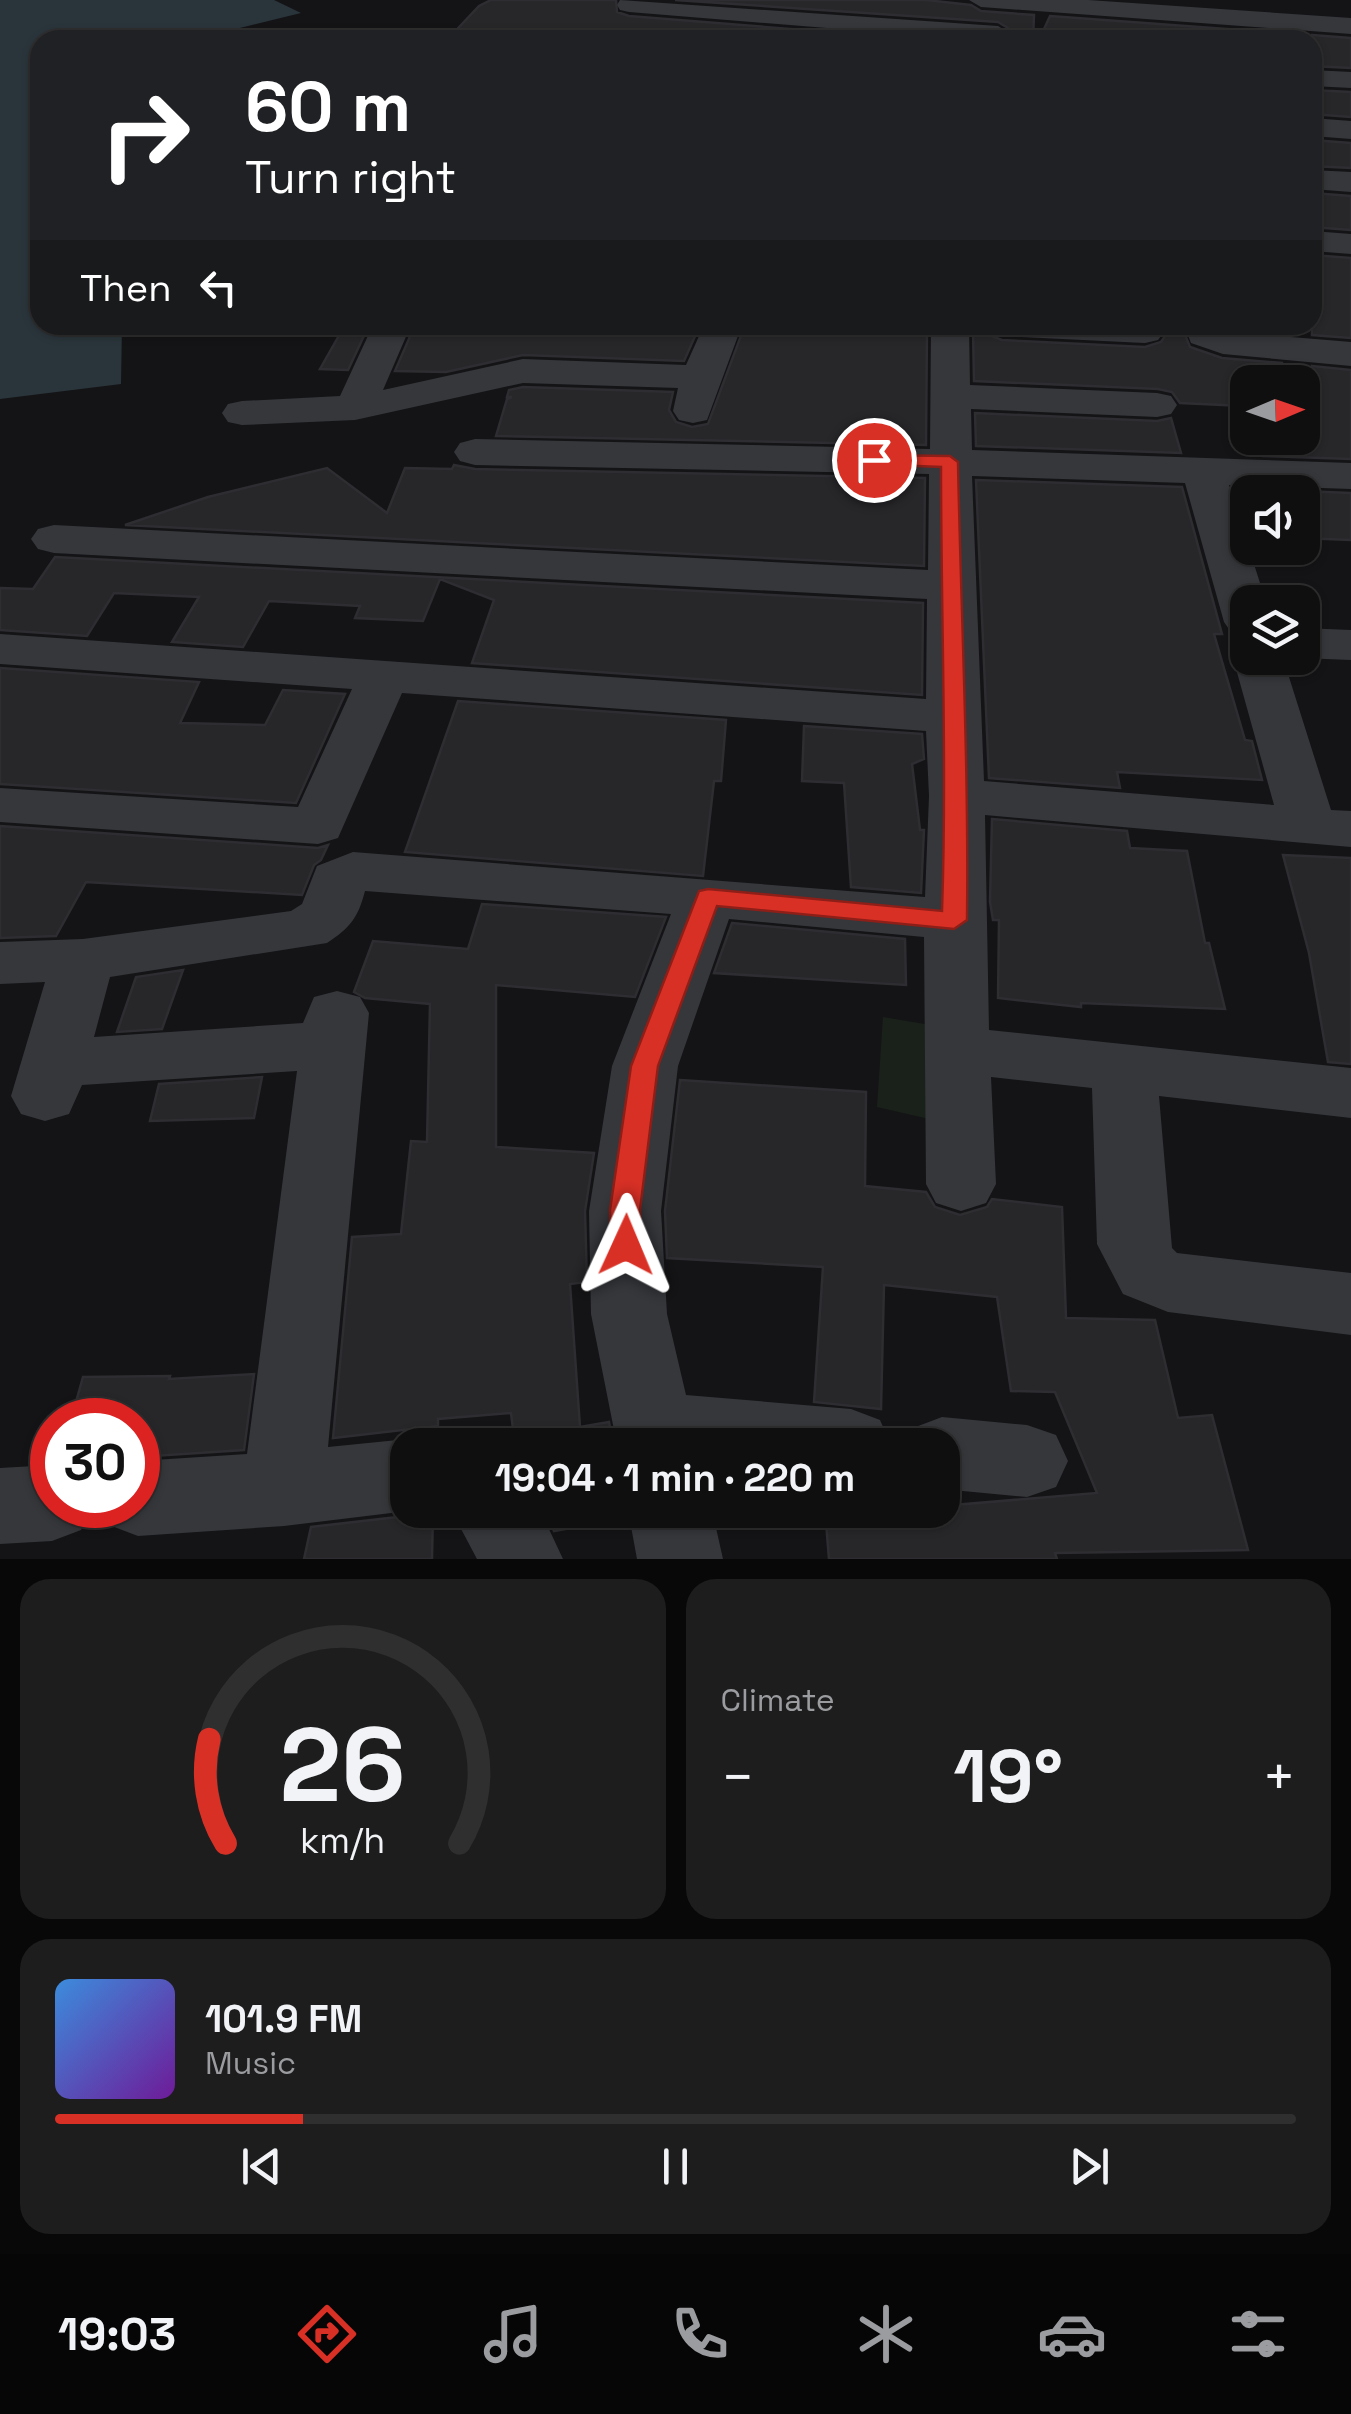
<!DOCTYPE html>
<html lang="en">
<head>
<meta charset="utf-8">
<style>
  body { margin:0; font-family:"Space Grotesk",sans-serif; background:#1d1d1e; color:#f1f3f6; height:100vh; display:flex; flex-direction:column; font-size:38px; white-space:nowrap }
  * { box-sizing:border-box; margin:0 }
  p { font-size:32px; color:#9b9c9f }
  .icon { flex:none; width:55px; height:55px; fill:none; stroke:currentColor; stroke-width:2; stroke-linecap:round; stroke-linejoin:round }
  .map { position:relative; height:1559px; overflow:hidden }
  .side { display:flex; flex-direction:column; gap:20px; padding:20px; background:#080809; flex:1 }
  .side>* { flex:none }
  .top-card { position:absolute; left:30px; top:30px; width:1292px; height:305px; border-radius:30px; box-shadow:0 2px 8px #0004,0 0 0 2px #2f2f30; background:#202124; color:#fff; overflow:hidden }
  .needle { width:65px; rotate:88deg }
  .controls { position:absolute; left:1230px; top:365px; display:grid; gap:20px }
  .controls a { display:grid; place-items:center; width:90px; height:90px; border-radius:20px; background:#0f0f10; box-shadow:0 2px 8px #0004,0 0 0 2px #2f2f30; font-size:50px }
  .speed { position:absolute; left:30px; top:1398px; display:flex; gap:20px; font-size:50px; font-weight:700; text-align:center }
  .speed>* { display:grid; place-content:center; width:130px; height:130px; border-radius:50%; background:#0f0f10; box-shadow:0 2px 8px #0004,0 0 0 2px #2f2f30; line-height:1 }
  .speed .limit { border:15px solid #d22; background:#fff; color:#111 }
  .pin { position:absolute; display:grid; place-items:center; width:85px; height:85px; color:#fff; margin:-42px; border:5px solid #fff; border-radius:50%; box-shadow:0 2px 10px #0007 }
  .me { position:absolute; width:110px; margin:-55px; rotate:1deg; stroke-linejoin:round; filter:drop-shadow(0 0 8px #0008) }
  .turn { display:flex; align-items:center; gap:35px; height:210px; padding:0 50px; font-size:45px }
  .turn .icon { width:130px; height:130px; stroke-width:2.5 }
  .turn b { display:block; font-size:70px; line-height:85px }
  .then { display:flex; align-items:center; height:95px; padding:0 50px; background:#0003; gap:20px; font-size:38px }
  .big { font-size:75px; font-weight:600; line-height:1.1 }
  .side .tile { flex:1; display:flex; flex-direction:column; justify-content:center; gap:15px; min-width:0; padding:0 35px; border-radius:30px; background:#1d1d1e }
  .side .dial { align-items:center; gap:0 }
  .dial svg { height:260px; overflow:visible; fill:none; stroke:#2f2f30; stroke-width:7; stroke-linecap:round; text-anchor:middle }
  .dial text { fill:#f1f3f6; stroke:none }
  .song { display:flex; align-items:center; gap:30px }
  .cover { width:120px; height:120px; border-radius:15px; background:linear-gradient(135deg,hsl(210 70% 55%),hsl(280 70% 35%)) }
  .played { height:10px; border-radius:5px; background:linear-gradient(90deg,#d93025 20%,#2f2f30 20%) }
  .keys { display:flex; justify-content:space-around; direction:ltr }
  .heat { display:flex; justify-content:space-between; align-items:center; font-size:55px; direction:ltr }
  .side .tiles { flex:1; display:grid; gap:20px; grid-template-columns:1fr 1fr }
  .tile:last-child { grid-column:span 2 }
  .trip { position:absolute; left:390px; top:1428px; width:570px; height:100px; border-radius:30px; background:#0f0f10; box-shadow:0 2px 8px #0004,0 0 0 2px #2f2f30; font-weight:600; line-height:100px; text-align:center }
  .menu { display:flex; height:160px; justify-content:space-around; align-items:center; background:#060606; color:#9b9c9f }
  .menu .icon { width:70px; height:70px }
  .menu .active { color:#d93025 }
  .menu b { font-size:45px; color:#f1f3f6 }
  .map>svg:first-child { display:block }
  .green { fill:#1a211a }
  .water { fill:#2a353b }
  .building { fill:#27272a; stroke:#2e2e32; stroke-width:2.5 }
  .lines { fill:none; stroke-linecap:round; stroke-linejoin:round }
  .minor { fill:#35373b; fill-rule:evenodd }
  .route { fill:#d93025; stroke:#8d1f18; stroke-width:2.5 }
</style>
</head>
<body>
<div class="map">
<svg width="1351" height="1559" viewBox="0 0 1351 1559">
  <rect width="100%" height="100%" fill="#141416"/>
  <path class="green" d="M883,1017L948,1028L951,1124L877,1107Z"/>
  <path class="water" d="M0,0H274L301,13L191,40H40V325H122L121,384L0,399Z"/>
  <path class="building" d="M491,0H616L617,12L629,16L928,40H447L479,6Z
    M675,0H926L971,5L981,11L1034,15L1033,40H1010L1013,31L998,22Z
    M1050,16L1267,32L1273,40H1039Z
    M1312,35L1351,38V68L1312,66Z
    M1312,90L1351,92V117L1312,114Z
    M1312,140L1351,143V168L1312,166Z
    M1312,193L1351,196V230L1312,227Z
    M1312,255L1351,258V338L1312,335Z
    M345,325H369L348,370L320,369Z
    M415,325L654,329L655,325H700L684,361L523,355L446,372L395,371Z
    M745,325L927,329L926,445L496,436L507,399L512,397H507L509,390L523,387L673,392L669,410L676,422L692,427L708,424Z
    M1164,325H1181L1190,347L1222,358L1282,363L1290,382H1248V416L1244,406L1180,403L1172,392L1158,389L974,381L973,329L1002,340L1145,347L1161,342L1168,332Z
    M1312,366L1351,370V459L1263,456L1256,438H1302V410L1312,432Z
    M975,413L1157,421L1171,418L1181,453L976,446Z
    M454,465L475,469L925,478L924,566L125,525L208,497L327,468L387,513L405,468L452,469Z
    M976,480L1182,487L1222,634H1214L1245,740L1252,741L1262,780L1117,772L1120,788L989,778Z
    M1277,490L1351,493V540L1302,538V492Z
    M55,557L923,603L922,695L472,663L494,600L440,579L423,621L355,618L360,606L269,601L243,647L172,642L199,597L114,593L87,636L0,630V588L33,589Z
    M0,668L199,682L180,723L265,725L283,690L345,694L296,803L0,784Z
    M458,701L726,720L721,781H714L703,876L405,852Z
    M804,726L922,734L924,759L912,764L920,830H924L921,893L851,887L844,783L802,781Z
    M992,819L1127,831L1130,848L1187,851L1205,943H1209L1225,1009L1081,1003V1007L998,998L999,920H993L990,902Z
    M0,826L318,848L328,845L321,860L314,865L302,895L86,882L56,936L0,938Z
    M1283,855L1351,858V1064L1328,1062L1309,953Z
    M482,904L666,917L635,997L496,985V1147L594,1153L585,1211L587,1282L570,1284L580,1427L609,1422L613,1445H515L511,1413L438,1419V1426L333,1438L352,1237L401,1234L411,1141L427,1142L430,1004L365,998L354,992L373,941L468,949Z
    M732,923L905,939L906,985L714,973Z
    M183,970L162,1029L117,1032L136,977Z
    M262,1077L254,1118L150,1121L159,1084Z
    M680,1080L866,1092L865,1186L926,1192L935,1207L960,1215L987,1207L992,1199L1062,1207L1066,1318L1155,1320L1178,1418L1212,1415L1248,1550L1055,1553L1057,1559H829L825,1510H942V1506L1097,1493L1055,1392L1011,1391L997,1297L884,1285L881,1409L814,1402L823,1267L667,1258L665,1211Z
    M254,1374L244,1450L138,1457V1420H71L83,1377L170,1376L169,1379Z
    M544,1510H624L626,1518L554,1531Z
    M433,1513L432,1559H304L311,1527Z"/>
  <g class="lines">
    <path class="minor" d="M620,0L998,26L1011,34L1005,40H975L629,12L620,10L617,5Z
      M969,0H1088L1351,18V34L981,7Z
      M1312,70L1351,72V88L1312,86Z
      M1312,118L1351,121V139L1312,136Z
      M1312,170L1351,172V192L1312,189Z
      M1312,231L1351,234V254L1312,251Z
      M373,325H411L383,390L523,359L686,365L704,325H742L707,420L693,423L679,420L673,411L678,388L523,383L355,420L242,425L228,422L222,413L228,404L242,401L340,396Z
      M931,325H969L970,385L1157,393L1171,396L1177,405L1171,414L1157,417L971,409L972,450L1351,463V489L1229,485L1266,602H1248V637L1231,632L1224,622L1185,483L972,476L984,781L1274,805L1233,658L1240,647L1248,646V658H1283L1331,810L1351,811V847L985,815L989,1030L1351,1068V1118L1159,1096L1172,1248L1177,1253L1351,1273V1335L1168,1312L1123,1294L1097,1244L1092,1088L991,1077L996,1184L986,1203L961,1211L936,1203L926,1184L924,937L729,919L678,1066L661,1211L667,1314L686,1395L851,1409L880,1420L891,1445H617L591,1314L589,1211L612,1066L671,914L365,891C358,918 350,928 327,943L110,977L94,1037L303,1023L314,997L337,991L360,997L369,1013L328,1447L408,1439L424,1445H408V1510H416L284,1526L138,1536L109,1525L100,1505H138V1461L247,1454L297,1071L82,1085L69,1114L45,1121L21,1114L11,1096L45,982L0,984V942L83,939L291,911L302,904L317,866L353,852L925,897L929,796L926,731L402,693L338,838L318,844L0,822V788L298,807L352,689L0,664V634L926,699L927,599L54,553L38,549L31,539L38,529L54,525L928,570L929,474L475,465L460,461L454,452L460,443L475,439L930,449Z
      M983,325H1159L1164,332L1158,340L1145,343L1002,336L989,333Z
      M1184,325H1222L1230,332L1351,342V366L1223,354L1191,343Z
      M1302,628L1351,630V660L1300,658Z
      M942,1417L1027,1425L1056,1435L1068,1461L1056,1487L1027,1497L942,1489V1445H905L913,1428Z
      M52,1465V1505H93L81,1530L52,1541L0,1544V1468Z
      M451,1510H540L563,1559H477Z
      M628,1510H712L723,1559H637Z"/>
  </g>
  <path class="route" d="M874,455L950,456L958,462C961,615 969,767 967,920L954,929L717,906L658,1066L640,1210L641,1245L637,1254L626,1257L615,1254L611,1245L610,1210L631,1066L699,891L708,889L942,911C947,763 941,615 941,467L867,464V457Z"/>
</svg>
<div class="controls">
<a><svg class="needle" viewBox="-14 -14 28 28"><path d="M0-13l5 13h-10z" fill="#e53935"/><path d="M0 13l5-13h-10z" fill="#9b9c9f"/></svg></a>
<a><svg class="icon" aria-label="sound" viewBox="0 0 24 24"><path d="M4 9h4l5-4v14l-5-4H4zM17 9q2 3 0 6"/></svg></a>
<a><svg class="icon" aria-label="layers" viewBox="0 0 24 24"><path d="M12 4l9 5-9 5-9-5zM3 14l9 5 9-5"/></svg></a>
</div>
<div class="speed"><div class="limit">30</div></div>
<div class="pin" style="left:874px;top:460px;background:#d93025"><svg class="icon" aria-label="arrive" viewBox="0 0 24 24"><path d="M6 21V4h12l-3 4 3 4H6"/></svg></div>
<svg class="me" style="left:626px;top:1245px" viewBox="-20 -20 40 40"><path d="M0-17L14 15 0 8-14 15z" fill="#d93025" stroke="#fff" stroke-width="4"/></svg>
<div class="trip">19:04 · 1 min · 220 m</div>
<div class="top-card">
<div class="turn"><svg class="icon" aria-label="right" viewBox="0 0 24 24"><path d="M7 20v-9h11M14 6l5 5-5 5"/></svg><div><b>60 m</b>Turn right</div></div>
<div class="then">Then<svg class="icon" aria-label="left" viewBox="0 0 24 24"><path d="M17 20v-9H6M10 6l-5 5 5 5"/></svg></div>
</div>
</div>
<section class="side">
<div class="tiles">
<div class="tile dial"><svg viewBox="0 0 100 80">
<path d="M14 69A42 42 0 1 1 86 69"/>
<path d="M14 69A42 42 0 0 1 9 37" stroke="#d93025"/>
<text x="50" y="56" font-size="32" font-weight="700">26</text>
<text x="50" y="72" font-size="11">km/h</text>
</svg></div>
<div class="tile"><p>Climate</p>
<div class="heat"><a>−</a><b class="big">19°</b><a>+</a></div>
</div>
<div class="tile">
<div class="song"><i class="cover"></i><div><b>101.9 FM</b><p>Music</p></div></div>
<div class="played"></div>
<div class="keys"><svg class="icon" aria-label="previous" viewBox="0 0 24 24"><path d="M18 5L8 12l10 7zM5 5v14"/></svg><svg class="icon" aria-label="pause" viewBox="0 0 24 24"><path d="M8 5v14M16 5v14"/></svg><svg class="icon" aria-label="next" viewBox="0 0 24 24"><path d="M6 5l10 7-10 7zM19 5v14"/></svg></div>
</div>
</div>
</section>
<nav class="menu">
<b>19:03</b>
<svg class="icon active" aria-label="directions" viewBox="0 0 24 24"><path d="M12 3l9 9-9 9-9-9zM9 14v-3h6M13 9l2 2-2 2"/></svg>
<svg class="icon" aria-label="music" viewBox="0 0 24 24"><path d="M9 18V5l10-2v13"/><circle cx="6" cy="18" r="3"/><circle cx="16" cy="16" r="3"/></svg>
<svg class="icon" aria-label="phone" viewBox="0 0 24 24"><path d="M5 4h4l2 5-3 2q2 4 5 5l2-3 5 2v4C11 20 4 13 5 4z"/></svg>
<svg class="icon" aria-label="climate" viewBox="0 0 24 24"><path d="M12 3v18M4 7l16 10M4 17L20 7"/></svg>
<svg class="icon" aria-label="car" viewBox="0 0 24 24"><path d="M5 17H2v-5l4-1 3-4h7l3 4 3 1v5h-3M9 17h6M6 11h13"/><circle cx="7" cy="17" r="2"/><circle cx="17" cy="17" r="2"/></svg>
<svg class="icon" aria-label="filters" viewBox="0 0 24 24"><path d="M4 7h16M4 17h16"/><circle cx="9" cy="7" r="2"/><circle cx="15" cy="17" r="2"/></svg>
</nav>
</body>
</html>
